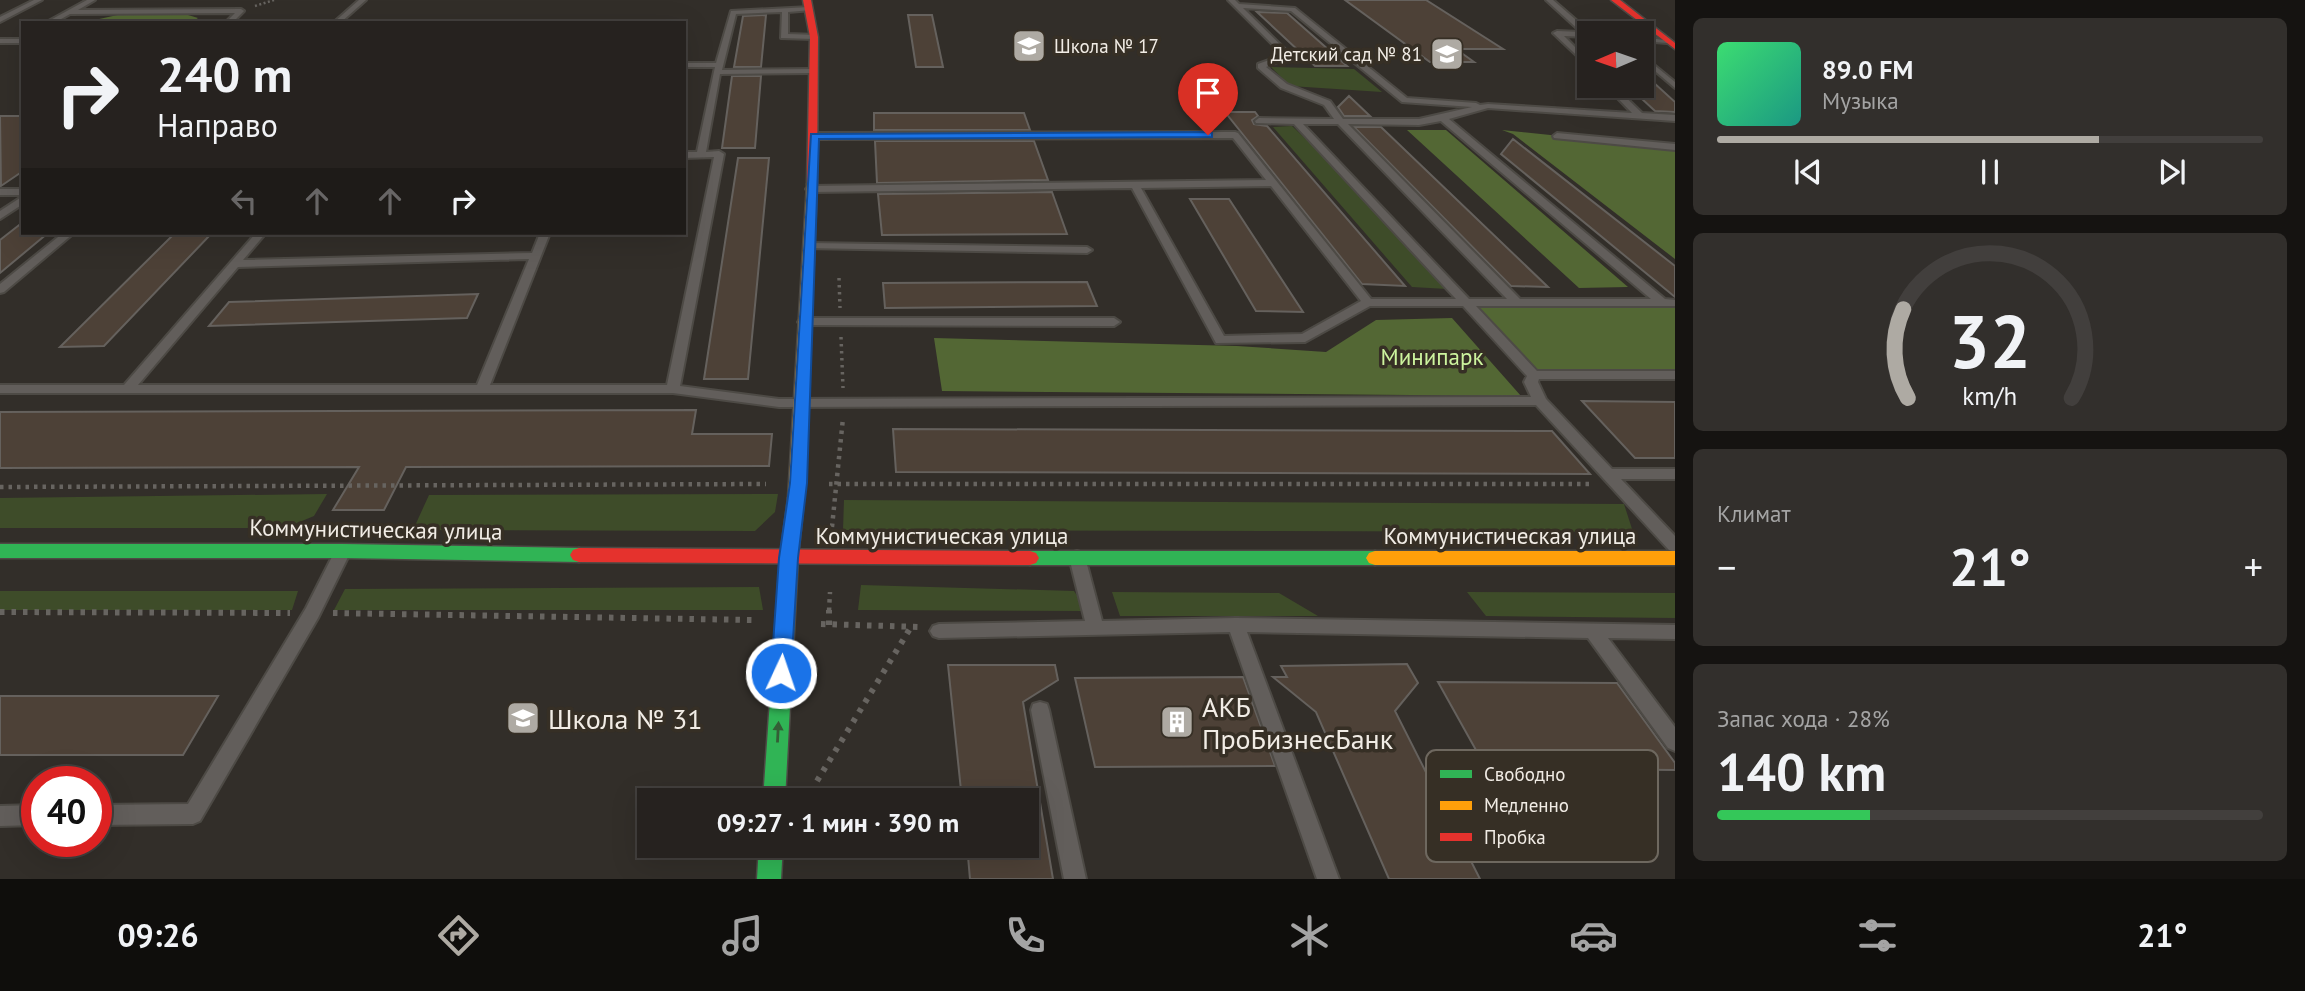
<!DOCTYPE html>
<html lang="ru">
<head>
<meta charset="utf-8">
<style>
  body { margin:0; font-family:"PT Sans",sans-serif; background:#322f2c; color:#f1f3f6; height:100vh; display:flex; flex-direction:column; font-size:26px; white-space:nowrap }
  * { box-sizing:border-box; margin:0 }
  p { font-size:23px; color:#a4a4a4 }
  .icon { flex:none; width:38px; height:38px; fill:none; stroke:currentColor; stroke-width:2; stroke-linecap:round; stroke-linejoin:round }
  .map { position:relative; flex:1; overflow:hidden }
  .drawer { display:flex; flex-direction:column; gap:18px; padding:18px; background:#151311; width:630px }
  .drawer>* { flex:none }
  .top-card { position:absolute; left:21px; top:21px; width:665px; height:214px; border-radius:0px; box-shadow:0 7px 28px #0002,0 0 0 2px #423f3d; background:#26221f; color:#f1f3f6; overflow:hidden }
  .needle { width:46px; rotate:268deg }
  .tools { position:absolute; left:1577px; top:21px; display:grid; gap:14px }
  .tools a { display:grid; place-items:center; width:77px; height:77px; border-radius:0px; background:#26221f; box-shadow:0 7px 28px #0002,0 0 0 2px #423f3d; font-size:35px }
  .speed { position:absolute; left:21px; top:766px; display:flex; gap:14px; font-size:35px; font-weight:700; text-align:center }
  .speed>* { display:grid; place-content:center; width:91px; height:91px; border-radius:50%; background:#26221f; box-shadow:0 7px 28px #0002,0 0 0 2px #423f3d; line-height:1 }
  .speed .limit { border:10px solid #d22; background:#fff; color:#111 }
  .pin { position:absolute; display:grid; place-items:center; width:60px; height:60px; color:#fff; margin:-72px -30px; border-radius:50% 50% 50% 0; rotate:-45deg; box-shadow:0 0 7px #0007 }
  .pin .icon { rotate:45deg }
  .me { position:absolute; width:77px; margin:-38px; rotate:3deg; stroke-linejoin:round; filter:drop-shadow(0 0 5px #0008) }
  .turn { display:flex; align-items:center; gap:24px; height:147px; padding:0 21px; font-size:32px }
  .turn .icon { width:91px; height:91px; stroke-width:2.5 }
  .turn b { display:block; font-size:49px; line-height:60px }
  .lanes { display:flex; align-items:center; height:66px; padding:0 21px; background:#0003; justify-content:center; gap:35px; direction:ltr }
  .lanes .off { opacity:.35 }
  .big { font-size:52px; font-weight:800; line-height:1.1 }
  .drawer .card { flex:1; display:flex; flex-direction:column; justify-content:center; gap:10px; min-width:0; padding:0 24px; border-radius:10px; background:#322f2c }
  .drawer .dial { align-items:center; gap:0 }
  .dial svg { height:182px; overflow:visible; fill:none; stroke:#423f3d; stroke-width:7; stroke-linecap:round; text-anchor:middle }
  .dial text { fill:#f1f3f6; stroke:none }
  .song { display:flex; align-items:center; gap:21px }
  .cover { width:84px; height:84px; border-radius:10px; background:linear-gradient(135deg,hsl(140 70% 55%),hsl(170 70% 35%)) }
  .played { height:7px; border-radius:4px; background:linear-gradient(90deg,#aeaaa3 70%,#423f3d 70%) }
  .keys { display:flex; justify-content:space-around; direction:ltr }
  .heat { display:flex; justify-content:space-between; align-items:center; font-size:38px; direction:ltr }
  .charge { height:10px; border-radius:5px; background:linear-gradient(90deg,#34c759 28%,#423f3d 0) }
  .trip { position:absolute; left:637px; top:788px; width:402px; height:70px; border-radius:0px; background:#26221f; box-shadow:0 7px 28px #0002,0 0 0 2px #423f3d; font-weight:800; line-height:70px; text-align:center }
  .tabs { display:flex; height:112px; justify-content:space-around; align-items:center; background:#0f0e0c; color:#a4a4a4 }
  .tabs .icon { width:49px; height:49px }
  .tabs .selected { color:#aeaaa3 }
  .tabs b { font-size:32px; color:#f1f3f6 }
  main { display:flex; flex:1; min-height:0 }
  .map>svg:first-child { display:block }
  .green { fill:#3e4c29 }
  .forest { fill:#536734 }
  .building { fill:#4d4137; stroke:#65615d; stroke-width:2 }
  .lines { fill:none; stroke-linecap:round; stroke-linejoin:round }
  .lane-casing { stroke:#4d4a45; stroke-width:4 }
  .fast-casing { stroke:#4d4a45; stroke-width:3 }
  .slow-casing { stroke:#4d4a45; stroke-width:3 }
  .jam-casing { stroke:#4d4a45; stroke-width:3 }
  .path-far3 { stroke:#676460; stroke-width:2.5; stroke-dasharray:2 2.5; stroke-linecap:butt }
  .path-far2 { stroke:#676460; stroke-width:3.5; stroke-dasharray:2.5 4.5; stroke-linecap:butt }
  .path-far1 { stroke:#676460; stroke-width:4.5; stroke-dasharray:3.5 5; stroke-linecap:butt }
  .path { stroke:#676460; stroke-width:6; stroke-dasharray:4.5 7; stroke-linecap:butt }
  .lane { fill:#625e5b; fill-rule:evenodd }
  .fast { fill:#30b455; fill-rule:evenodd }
  .slow { fill:#ff9f0a; fill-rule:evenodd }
  .jam { fill:#e5322d; fill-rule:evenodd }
  .oneway { fill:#345e36 }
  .route { fill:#1a73e8; stroke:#114b97; stroke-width:2 }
  .labels { text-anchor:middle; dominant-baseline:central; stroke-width:7; stroke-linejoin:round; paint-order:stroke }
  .far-poi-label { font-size:19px; fill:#f1ece5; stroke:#362f25; text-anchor:start }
  .park-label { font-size:23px; fill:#cdf49e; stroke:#362f25 }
  .street-label { font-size:23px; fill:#f1ece5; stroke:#362f25 }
  .near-poi-label { font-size:28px; fill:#f1ece5; stroke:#362f25; text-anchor:start }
  .key { fill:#362f25; stroke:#6e685f; stroke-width:2 }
  .key-label { font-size:19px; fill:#f1ece5 }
</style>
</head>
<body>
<main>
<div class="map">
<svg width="1675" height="879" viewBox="0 0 1675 879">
  <rect width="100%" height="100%" fill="#322e29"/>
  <path class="green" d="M1271,67L1354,69L1382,92L1290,86Z
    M1292,126L1331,163L1447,289L1412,287L1273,127Z
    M327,494L314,516L285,528H0V498Z
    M778,494L775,512L755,531L413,530L429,495Z
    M844,500L1624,504L1633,532L843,530Z
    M861,585L1074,591L1088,611L858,610Z
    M759,587L763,610H334L345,589Z
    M0,591H298L292,610H0Z
    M1112,592L1279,593L1318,616H1120Z
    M1467,592L1675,593V618L1486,616Z"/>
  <path class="forest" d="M178,12L198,18L191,23H81L122,14Z
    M1407,130H1446L1628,287L1579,288Z
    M1502,130L1675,148V259L1513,134Z
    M1477,306L1675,307V369H1537Z
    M1452,318L1521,396L942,391L934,338L1237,346L1326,352L1376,320Z"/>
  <path class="building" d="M1345,0H1426L1503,49H1456L1474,62H1430Z
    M1257,12L1287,13L1347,66H1315Z
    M766,15L761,67H734L743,16Z
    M908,15H932L943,67H916Z
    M1642,72L1675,102V112L1655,111L1628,86H1642Z
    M732,76H761L755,148H722Z
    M1349,96L1370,116H1344L1338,107Z
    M1225,112H1255L1258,116L1252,120L1254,124L1267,126L1405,286L1362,284Z
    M874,113H1024L1030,130H874Z
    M0,116H23V171L1,186Z
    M1354,127H1381L1548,287L1511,286Z
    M1513,139L1675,266V297L1501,154Z
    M875,141H1034L1048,180L877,183Z
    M738,158H769L748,379H704Z
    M1052,192L1067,234L882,235L878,194Z
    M1190,199H1229L1303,312L1256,311Z
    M23,222V233H48L0,273V240Z
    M175,233H212L104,346L60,347Z
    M1087,282L1097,306L885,308L883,283Z
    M478,294L467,318L209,326L229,302Z
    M1582,401L1675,402V458H1635Z
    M696,410L692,434H772L769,466L406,467L384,510H333L359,467L0,468V412Z
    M893,429L1552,431L1590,474L896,472Z
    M1407,664L1418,683L1395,711L1480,879H1389L1316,712L1273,677H1287L1281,666Z
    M948,665H1055L1058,680L1023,702L1053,879H970L967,845H1027V800H1033H962Z
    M1243,677L1275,766L1095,767L1075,678Z
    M1438,682L1617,683L1675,763V770L1486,768Z
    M0,696H218L183,755H0Z"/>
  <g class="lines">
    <defs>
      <path id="lane" d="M34,0H42L0,22V17Z
        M87,0H95L78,10L241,9L244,11L232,23H225L235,13L70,14L54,23H45Z
        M359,0H366L340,23H333Z
        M1228,0H1235L1239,4L1295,8L1407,98L1476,103L1480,105L1488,104L1632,113L1606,86H1614L1642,113L1675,115V121L1488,108L1449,119L1665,299L1675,300V306H1476L1537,371H1675V379H1539L1538,382L1546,399L1612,469H1675V479H1621L1675,536V552L1669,550L1536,405L779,407L673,393H0V385H124L256,233H266L243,260L532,253L540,233H550L490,385H667L714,157L684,158V152H697L715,67H684V63H716L731,11L810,7L812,10L788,12V34L817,35L814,39L781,38L782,12L736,14L722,70L813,69L817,71L813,73L720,74L706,152L719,151L724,154L680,386L779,399L1531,397L1524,382L1527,376L1463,306H1370L1305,342L1216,343L1132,188L811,192L806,189L811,186L1266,180L1233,138L814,139L810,136L814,133L1235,132L1238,133L1371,299H1456L1294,124L1256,123L1255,121L1259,118L1334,119L1324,105L1281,88L1258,68V64L1283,55ZM1243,8L1291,11L1402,102L1472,107L1419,119H1343L1330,101L1287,84L1266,67L1292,56ZM1441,121L1442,122L1651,299H1520L1348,124L1419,125ZM1303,124H1338L1507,299H1469ZM1271,186L1361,301L1302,334L1224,336L1141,188ZM529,259L477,385H138L238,267Z
        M1546,0H1553L1591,33L1589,37L1564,36L1589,61V67L1553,33L1557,31L1581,32Z
        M1642,37L1671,41L1667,43L1642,41Z
        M0,39H23V43H0Z
        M1642,55L1675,82V88L1642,60Z
        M1557,133L1675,144V150L1554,138L1553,136Z
        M0,189H23V195H0Z
        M23,196V204L0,219V211Z
        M63,233H74L4,292L0,293V284Z
        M808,243L1087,247L1092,250L1087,253L804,248V244Z
        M804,318H1114L1120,322L1114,326L800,325L798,322L800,319Z
        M342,547L348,549L350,553L318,618L200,821L193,824L96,825V805L188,804L306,608L336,549Z
        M1077,551L1083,553L1085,557L1102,621L1236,618L1675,625V639L1608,638L1675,727V751L1668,748L1588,638L1247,632L1339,879H1317L1230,632L939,638L933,636L930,631L933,626L939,624L1085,621L1069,557L1071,553Z
        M1040,702L1047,704L1049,710L1086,879H1064L1031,710L1033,704Z
        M37,805V825L0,826V806Z"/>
      <path id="fast" d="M796,492L802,494L804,498L798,558L785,800H763L780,558L788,498L790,494Z
        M0,544H343L579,548L585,550L588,555L585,560L579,562L343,558H0Z
        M1030,551H1375L1381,553L1384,558L1381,563L1375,565H1030L1024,563L1021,558L1024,553Z
        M759,845H783L781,879H757Z"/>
      <path id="slow" d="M812,181L817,184L804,498L802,502H790L788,498L807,184Z
        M1375,551H1675V565H1375L1369,563L1366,558L1369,553Z"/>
      <path id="jam" d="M803,0H811L818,37L817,184L812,187L807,184L810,37Z
        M1611,0H1620L1675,43V49Z
        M579,548L1030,551L1036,553L1039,558L1036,563L1030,565L579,562L573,560L570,555L573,550Z"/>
    </defs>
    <use href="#lane" class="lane-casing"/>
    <use href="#fast" class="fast-casing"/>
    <use href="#slow" class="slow-casing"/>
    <use href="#jam" class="jam-casing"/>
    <path class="path-far3" d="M255,6L274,0"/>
    <path class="path-far2" d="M839,278L840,308
      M841,337L843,388"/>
    <path class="path-far1" d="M829,484H1590
      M0,487L766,484
      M832,527L843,418
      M829,611L830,592"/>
    <path class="path" d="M0,612L290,613
      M333,613L752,620
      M821,624L921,627
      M829,625V610
      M817,781L911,627"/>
    <use href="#lane" class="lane"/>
    <use href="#fast" class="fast"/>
    <use href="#slow" class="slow"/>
    <use href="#jam" class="jam"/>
  </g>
  <defs><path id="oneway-solid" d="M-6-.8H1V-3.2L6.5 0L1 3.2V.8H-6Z" transform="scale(1.75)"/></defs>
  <use class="oneway" href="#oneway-solid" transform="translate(778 732) rotate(-87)"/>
  <path class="route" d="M1208,132L1212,133V137L819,139L807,483L798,558L791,673L788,679L781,681L774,679L771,673L779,558L790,483L811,134Z"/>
  <defs>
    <symbol id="school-square" viewBox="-11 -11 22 22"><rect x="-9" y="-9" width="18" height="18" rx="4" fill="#aeaaa3" stroke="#362f25"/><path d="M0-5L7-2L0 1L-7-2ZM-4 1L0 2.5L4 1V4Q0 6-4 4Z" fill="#fff"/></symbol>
    <symbol id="building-square" viewBox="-11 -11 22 22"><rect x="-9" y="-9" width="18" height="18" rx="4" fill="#aeaaa3" stroke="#362f25"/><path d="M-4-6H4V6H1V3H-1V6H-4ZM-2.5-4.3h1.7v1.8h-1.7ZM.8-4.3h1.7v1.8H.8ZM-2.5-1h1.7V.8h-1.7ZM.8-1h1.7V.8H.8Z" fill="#fff"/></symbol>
  </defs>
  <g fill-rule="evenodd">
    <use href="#school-square" x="1010" y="27" width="38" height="38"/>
    <use href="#school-square" x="1428" y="35" width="38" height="38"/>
    <use href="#school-square" x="504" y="699" width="38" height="38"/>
    <use href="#building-square" x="1158" y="703" width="38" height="38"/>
  </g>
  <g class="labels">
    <g class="far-poi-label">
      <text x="1054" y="46">Школа № 17</text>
      <text x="1422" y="54" text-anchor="end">Детский сад № 81</text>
    </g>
    <g class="park-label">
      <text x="1432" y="356">Минипарк</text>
    </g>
    <g class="street-label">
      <text transform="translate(376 529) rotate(1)">Коммунистическая улица</text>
      <text x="942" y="535">Коммунистическая улица</text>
      <text x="1510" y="535">Коммунистическая улица</text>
    </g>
    <g class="near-poi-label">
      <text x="1202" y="706">АКБ<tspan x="1202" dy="32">ПроБизнесБанк</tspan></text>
      <text x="548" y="718">Школа № 31</text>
    </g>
  </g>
  <rect x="1426" y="750" width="232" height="112" rx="10" class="key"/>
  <rect x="1440" y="770" width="32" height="8" fill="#30b455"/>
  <rect x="1440" y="801" width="32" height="9" fill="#ff9f0a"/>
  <rect x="1440" y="833" width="32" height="8" fill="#e5322d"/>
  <g class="key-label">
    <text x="1484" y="781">Свободно</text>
    <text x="1484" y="812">Медленно</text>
    <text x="1484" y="844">Пробка</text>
  </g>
</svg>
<div class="tools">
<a><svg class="needle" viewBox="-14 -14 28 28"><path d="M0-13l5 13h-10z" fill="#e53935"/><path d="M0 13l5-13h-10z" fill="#a4a4a4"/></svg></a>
</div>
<div class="speed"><div class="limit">40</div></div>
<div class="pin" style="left:1208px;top:135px;background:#d93025"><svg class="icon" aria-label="arrive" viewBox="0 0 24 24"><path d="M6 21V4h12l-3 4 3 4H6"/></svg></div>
<svg class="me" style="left:781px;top:673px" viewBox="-20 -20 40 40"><circle r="17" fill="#1a73e8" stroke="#fff" stroke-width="3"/><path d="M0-11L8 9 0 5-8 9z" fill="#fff"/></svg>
<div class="trip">09:27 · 1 мин · 390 m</div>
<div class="top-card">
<div class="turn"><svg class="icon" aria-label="right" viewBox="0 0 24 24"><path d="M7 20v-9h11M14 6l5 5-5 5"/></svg><div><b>240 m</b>Направо</div></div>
<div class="lanes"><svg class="icon off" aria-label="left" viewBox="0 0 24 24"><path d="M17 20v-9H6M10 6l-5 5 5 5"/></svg><svg class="icon off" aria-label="ahead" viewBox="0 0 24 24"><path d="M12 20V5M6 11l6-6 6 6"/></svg><svg class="icon off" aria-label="ahead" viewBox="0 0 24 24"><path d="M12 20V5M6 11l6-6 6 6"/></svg><svg class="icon" aria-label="right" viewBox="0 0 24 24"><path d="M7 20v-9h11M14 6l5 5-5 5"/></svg></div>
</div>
</div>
<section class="drawer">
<div class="card">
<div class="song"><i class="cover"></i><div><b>89.0 FM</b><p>Музыка</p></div></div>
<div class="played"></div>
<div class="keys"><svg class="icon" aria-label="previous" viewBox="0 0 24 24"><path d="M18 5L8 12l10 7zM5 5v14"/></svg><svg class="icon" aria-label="pause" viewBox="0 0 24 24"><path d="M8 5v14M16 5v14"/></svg><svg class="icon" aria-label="next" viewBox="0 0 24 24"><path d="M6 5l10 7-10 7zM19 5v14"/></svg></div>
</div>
<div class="card dial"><svg viewBox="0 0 100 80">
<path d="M14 69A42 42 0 1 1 86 69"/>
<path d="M14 69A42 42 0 0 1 12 30" stroke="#aeaaa3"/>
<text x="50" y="56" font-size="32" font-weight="700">32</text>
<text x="50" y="72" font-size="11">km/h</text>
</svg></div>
<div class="card"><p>Климат</p>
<div class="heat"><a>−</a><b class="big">21°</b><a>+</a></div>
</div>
<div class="card"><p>Запас хода · 28%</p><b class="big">140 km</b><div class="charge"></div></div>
</section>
</main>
<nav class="tabs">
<b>09:26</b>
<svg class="icon selected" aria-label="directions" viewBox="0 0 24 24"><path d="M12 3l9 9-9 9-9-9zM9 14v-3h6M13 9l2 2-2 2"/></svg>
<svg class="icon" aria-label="music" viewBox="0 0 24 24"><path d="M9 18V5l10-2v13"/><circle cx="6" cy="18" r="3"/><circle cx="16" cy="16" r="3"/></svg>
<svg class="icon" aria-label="phone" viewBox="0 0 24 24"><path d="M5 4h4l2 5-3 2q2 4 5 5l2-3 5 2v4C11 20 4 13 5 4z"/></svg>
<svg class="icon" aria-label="climate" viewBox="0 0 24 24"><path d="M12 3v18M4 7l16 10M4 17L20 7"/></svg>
<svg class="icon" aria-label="car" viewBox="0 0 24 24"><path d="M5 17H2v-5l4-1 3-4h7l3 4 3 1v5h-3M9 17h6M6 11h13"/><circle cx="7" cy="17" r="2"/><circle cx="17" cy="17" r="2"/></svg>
<svg class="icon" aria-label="filters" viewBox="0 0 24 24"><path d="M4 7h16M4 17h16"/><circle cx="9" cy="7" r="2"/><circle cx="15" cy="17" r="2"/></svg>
<b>21°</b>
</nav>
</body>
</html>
